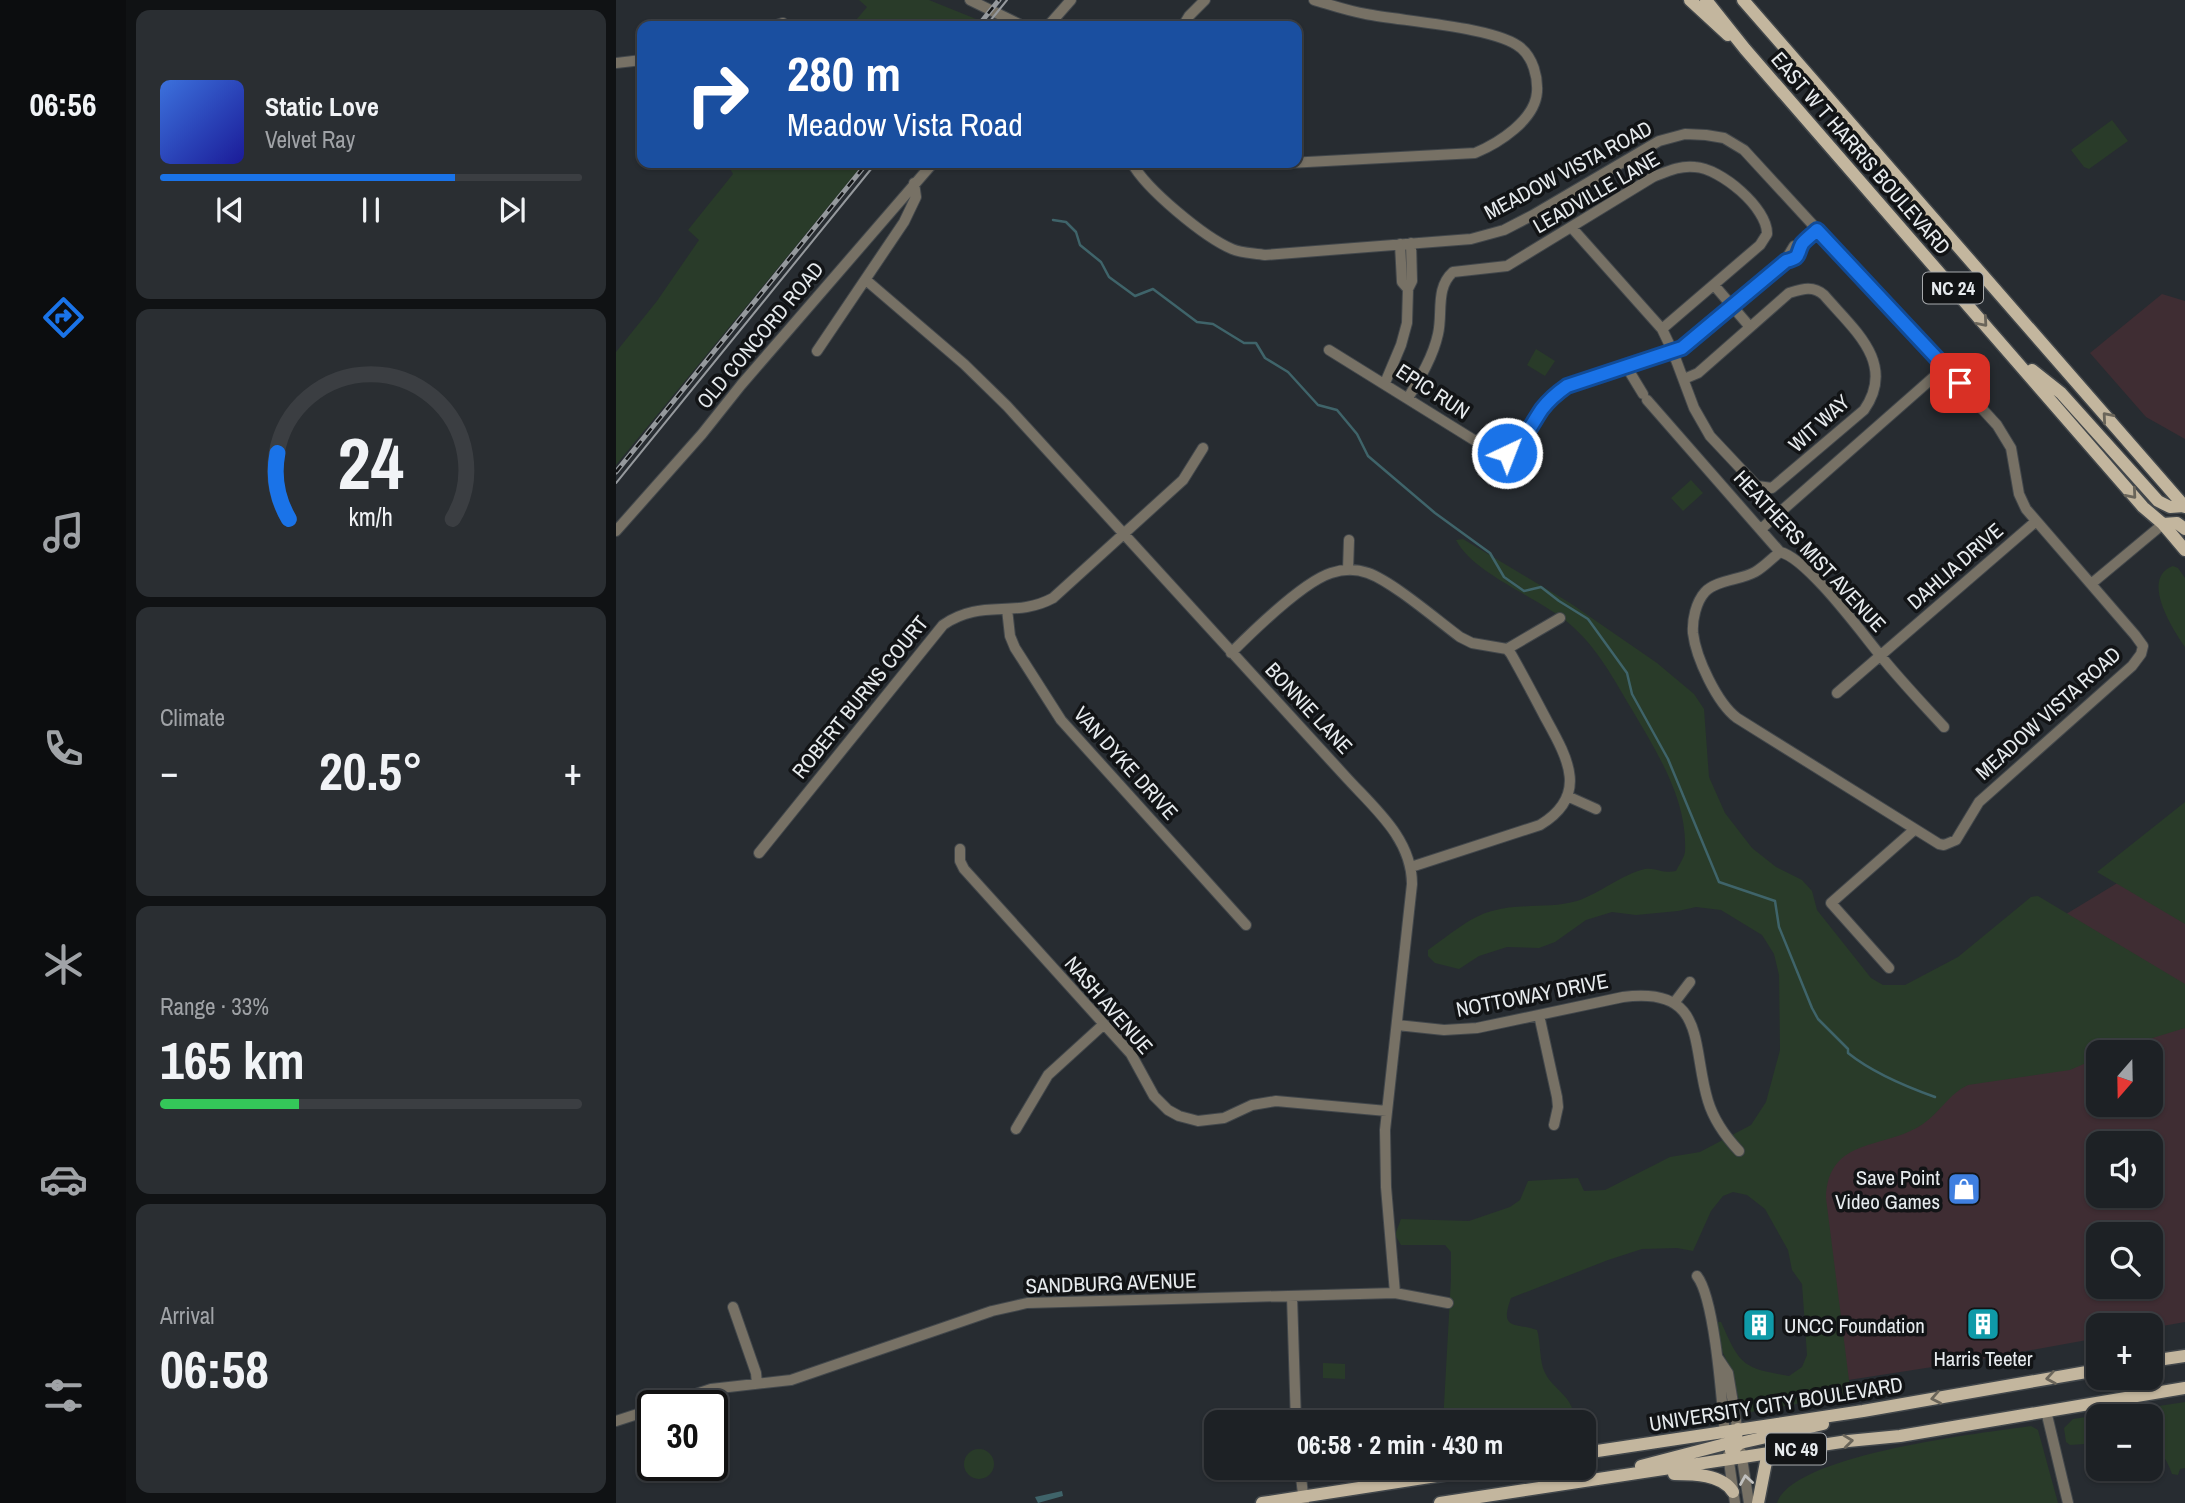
<!DOCTYPE html>
<html lang="en">
<head>
<meta charset="utf-8">
<style>
  body { margin:0; font-family:"Archivo Narrow",sans-serif; background:#2a2e32; color:#f1f3f6; height:100vh; display:flex; flex-direction:column; font-size:26px; white-space:nowrap }
  * { box-sizing:border-box; margin:0 }
  p { font-size:23px; color:#a0a3a7 }
  .icon { flex:none; width:38px; height:38px; fill:none; stroke:currentColor; stroke-width:2; stroke-linecap:round; stroke-linejoin:round }
  .map { position:relative; flex:1; overflow:hidden }
  .panel { display:flex; flex-direction:column; gap:10px; padding:10px; background:#101214; width:490px }
  .panel>* { flex:none }
  .guide { position:absolute; left:21px; top:21px; width:665px; height:147px; border-radius:14px; box-shadow:0 2px 5px #0004,0 0 0 2px #3b3e42; background:#1a4fa0; color:#fff; overflow:hidden }
  .needle { width:46px; rotate:200deg }
  .buttons { position:absolute; left:1470px; top:1040px; display:grid; gap:14px }
  .buttons a { display:grid; place-items:center; width:77px; height:77px; border-radius:14px; background:#1d2125; box-shadow:0 2px 5px #0004,0 0 0 2px #3b3e42; font-size:35px }
  .speed { position:absolute; left:21px; top:1390px; display:flex; gap:14px; font-size:35px; font-weight:700; text-align:center }
  .speed>* { display:grid; place-content:center; width:91px; height:91px; border-radius:50%; background:#1d2125; box-shadow:0 2px 5px #0004,0 0 0 2px #3b3e42; line-height:1 }
  .speed .limit { border:4px solid #111; border-radius:10px; background:#fff; color:#111 }
  .pin { position:absolute; display:grid; place-items:center; width:60px; height:60px; color:#fff; margin:-30px; border-radius:14px; box-shadow:0 4px 10px #0006 }
  .me { position:absolute; width:77px; margin:-38px; rotate:43deg; stroke-linejoin:round; filter:drop-shadow(0 0 5px #0008) }
  .turn { display:flex; align-items:center; gap:24px; height:147px; padding:0 35px; font-size:32px }
  .turn .icon { width:91px; height:91px; stroke-width:2.5 }
  .turn b { display:block; font-size:49px; line-height:60px }
  .big { font-size:52px; font-weight:800; line-height:1.1 }
  .panel .tile { flex:1; display:flex; flex-direction:column; justify-content:center; gap:10px; min-width:0; padding:0 24px; border-radius:14px; background:#2a2e32 }
  .panel .dial { align-items:center; gap:0 }
  .dial svg { height:182px; overflow:visible; fill:none; stroke:#3b3e42; stroke-width:7; stroke-linecap:round; text-anchor:middle }
  .dial text { fill:#f1f3f6; stroke:none }
  .song { display:flex; align-items:center; gap:21px }
  .cover { width:84px; height:84px; border-radius:10px; background:linear-gradient(135deg,hsl(220 70% 55%),hsl(240 70% 35%)) }
  .played { height:7px; border-radius:4px; background:linear-gradient(90deg,#1a73e8 70%,#3b3e42 70%) }
  .keys { display:flex; justify-content:space-around; direction:ltr }
  .heat { display:flex; justify-content:space-between; align-items:center; font-size:38px; direction:ltr }
  .charge { height:10px; border-radius:5px; background:linear-gradient(90deg,#34c759 33%,#3b3e42 0) }
  .trip { position:absolute; left:588px; top:1410px; width:392px; height:70px; border-radius:14px; background:#1d2125; box-shadow:0 2px 5px #0004,0 0 0 2px #3b3e42; font-weight:800; line-height:70px; text-align:center }
  main { display:flex; flex:1; min-height:0 }
  .dock { display:flex; flex-direction:column; width:126px; justify-content:space-around; align-items:center; background:#0c0d0f; color:#a0a3a7 }
  .dock .icon { width:49px; height:49px }
  .dock .active { color:#1a73e8 }
  .dock b { font-size:32px; color:#f1f3f6 }
  .map>svg:first-child { display:block }
  .commercial { fill:#3f2d33; fill-rule:evenodd }
  .green { fill:#293b29 }
  .water { fill:#3f646a }
  .lines { fill:none; stroke-linecap:round; stroke-linejoin:round }
  .stream { stroke:#3f646a; stroke-width:2.5 }
  .minor-casing { stroke:#42474b; stroke-width:12 }
  .major-casing { stroke:#42474b; stroke-width:15 }
  .minor { stroke:#777165; stroke-width:10 }
  .major { stroke:#c3b69e; stroke-width:12 }
  .tram { stroke:#95999d; stroke-width:2 }
  .rail-casing { stroke:#95999d; stroke-width:5 }
  .rail { stroke:#121416; stroke-width:2.5; stroke-dasharray:8; stroke-linecap:butt }
  .oneway { stroke:#6a655a }
  .oneway2 { stroke:#c0c0be }
  .route-casing { stroke:#114b97; stroke-width:18 }
  .route { stroke:#1a73e8; stroke-width:12 }
  .labels { text-anchor:middle; dominant-baseline:central; stroke-width:7; stroke-linejoin:round; paint-order:stroke }
  .shield { fill:#121416; stroke:#a7aaad; stroke-width:2 }
  .shield-label { font-size:19px; font-weight:bold; fill:#e7ebee }
  .street-label { font-size:21px; fill:#e7ebee; stroke:#121416 }
  .poi-label { font-size:21px; fill:#e7ebee; stroke:#121416; text-anchor:end }
</style>
</head>
<body>
<main>
<nav class="dock">
<b>06:56</b>
<svg class="icon active" aria-label="directions" viewBox="0 0 24 24"><path d="M12 3l9 9-9 9-9-9zM9 14v-3h6M13 9l2 2-2 2"/></svg>
<svg class="icon" aria-label="music" viewBox="0 0 24 24"><path d="M9 18V5l10-2v13"/><circle cx="6" cy="18" r="3"/><circle cx="16" cy="16" r="3"/></svg>
<svg class="icon" aria-label="phone" viewBox="0 0 24 24"><path d="M5 4h4l2 5-3 2q2 4 5 5l2-3 5 2v4C11 20 4 13 5 4z"/></svg>
<svg class="icon" aria-label="climate" viewBox="0 0 24 24"><path d="M12 3v18M4 7l16 10M4 17L20 7"/></svg>
<svg class="icon" aria-label="car" viewBox="0 0 24 24"><path d="M5 17H2v-5l4-1 3-4h7l3 4 3 1v5h-3M9 17h6M6 11h13"/><circle cx="7" cy="17" r="2"/><circle cx="17" cy="17" r="2"/></svg>
<svg class="icon" aria-label="filters" viewBox="0 0 24 24"><path d="M4 7h16M4 17h16"/><circle cx="9" cy="7" r="2"/><circle cx="15" cy="17" r="2"/></svg>
</nav>
<section class="panel">
<div class="tile">
<div class="song"><i class="cover"></i><div><b>Static Love</b><p>Velvet Ray</p></div></div>
<div class="played"></div>
<div class="keys"><svg class="icon" aria-label="previous" viewBox="0 0 24 24"><path d="M18 5L8 12l10 7zM5 5v14"/></svg><svg class="icon" aria-label="pause" viewBox="0 0 24 24"><path d="M8 5v14M16 5v14"/></svg><svg class="icon" aria-label="next" viewBox="0 0 24 24"><path d="M6 5l10 7-10 7zM19 5v14"/></svg></div>
</div>
<div class="tile dial"><svg viewBox="0 0 100 80">
<path d="M14 69A42 42 0 1 1 86 69"/>
<path d="M14 69A42 42 0 0 1 9 40" stroke="#1a73e8"/>
<text x="50" y="56" font-size="32" font-weight="700">24</text>
<text x="50" y="72" font-size="11">km/h</text>
</svg></div>
<div class="tile"><p>Climate</p>
<div class="heat"><a>−</a><b class="big">20.5°</b><a>+</a></div>
</div>
<div class="tile"><p>Range · 33%</p><b class="big">165 km</b><div class="charge"></div></div>
<div class="tile"><p>Arrival</p><b class="big">06:58</b></div>
</section>
<div class="map">
<svg width="1569" height="1503" viewBox="0 0 1569 1503">
  <rect width="100%" height="100%" fill="#272c31"/>
  <path class="commercial" d="M1546,294L1569,301V439L1530,417L1474,353Z
    M1569,842V1322L1535,1328V1325H1482V1338L1355,1361L1226,1381L1186,1074ZM1482,1052H1535V1104H1482ZM1482,1143H1535V1195H1482ZM1482,1234H1535V1286H1482Z"/>
  <path class="green" d="M243,0H313L365,21L360,26H235L251,7Z
    M1496,120L1512,141L1473,169L1468,167L1455,150Z
    M111,163H248L0,465V352L41,301L83,240L72,230L117,174Z
    M920,349L939,361L929,376L911,365Z
    M1075,480L1087,493L1067,511L1055,498Z
    M847,539L954,603L1041,663L1078,694L1088,709L1093,777L1109,813L1136,848L1160,867L1186,880L1196,891L1201,910L1255,978L1267,985H1289L1342,957L1415,897L1422,896L1569,984V1028L1514,1045V1052H1482V1061L1477,1060L1454,1070L1352,1085C1334,1093 1323,1113 1307,1124C1269,1150 1212,1136 1210,1198L1234,1388L1231,1395L1135,1412L1124,1404L1115,1369L1102,1343L1099,1322H1105C1124,1365 1126,1368 1173,1376L1186,1367L1191,1355L1186,1284L1176,1270L1172,1250L1149,1209L1131,1195L1117,1192L1107,1196L1095,1211L1077,1251L1061,1248L1026,1249L992,1260L895,1298C883,1331 899,1322 921,1330C925,1343 923,1361 929,1373C936,1387 951,1394 956,1408L950,1415L890,1423H827L835,1279V1252L829,1245H785L779,1235L785,1219L853,1221L894,1207L904,1200L912,1181L962,1178L968,1191L989,1190L1054,1157L1084,1152L1135,1125L1150,1102L1164,1050L1163,975L1158,954L1146,935L1105,910L1080,907L1062,911L1020,915L996,912L970,920L939,942L923,948L891,947L863,956L843,969L819,963L812,956V950C831,937 853,917 876,911C902,903 933,909 961,901C985,893 1004,875 1029,869C1039,867 1047,874 1060,871C1063,865 1068,858 1069,852C1072,799 1040,751 1015,708C997,678 982,649 956,626C925,598 858,575 840,540Z
    M1557,566L1562,568L1569,578V647C1556,628 1524,578 1557,566Z
    M1569,802V924L1481,872Z
    M707,1363L729,1364V1379L707,1378Z
    M1569,1402V1468L1564,1469L1562,1475L1556,1474C1552,1463 1547,1451 1535,1447V1416H1482V1443L1454,1445L1450,1442L1448,1428L1457,1419Z
    M1415,1426L1422,1430L1442,1503H1161C1177,1454 1367,1433 1415,1426Z
    M348 1464a15 15 0 1 1 30 0a15 15 0 1 1-30 0Z"/>
  <path class="water" d="M446,1491L447,1496L422,1503L419,1497Z"/>
  <g class="lines">
    <path class="stream" d="M437,220L450,222L460,232L464,245L485,262L493,277L519,296L537,289L581,322L597,324L628,343H640L649,358L672,372L702,405L721,410L741,434L752,456L819,513L874,553L888,577L908,591L925,587L943,601L972,619L1011,673L1016,694L1052,759L1103,882L1159,901L1163,927L1196,1008L1202,1019L1232,1049V1053C1257,1073 1288,1086 1319,1097"/>
    <defs>
      <path id="minor" d="M354,0L407,26
        M158,26L167,23
        M432,26L455,0
        M567,26L573,16L589,0
        M0,63L26,60
        M516,163C530,189 588,237 616,249C625,253 638,253 649,255L855,239L888,230L917,215L1043,141L1069,134L1090,135L1108,138L1128,150L1381,425L1395,448L1403,494L1410,509L1519,635L1527,646L1525,654L1516,666L1363,802L1340,840L1328,845L1323,844L1121,718C1101,703 1080,658 1077,633C1076,620 1080,602 1089,592C1100,580 1125,580 1139,572C1148,567 1156,558 1164,552
        M632,163L653,164L859,153C883,143 919,120 921,92C922,77 917,58 905,48C882,27 784,21 750,14C732,11 715,5 698,0
        M956,228L1046,329L1057,352L1078,408L1094,436L1141,486L1156,488L1248,410C1281,363 1237,329 1208,295C1197,285 1186,289 1173,293L1082,373L1068,379
        M784,244L786,282L792,289
        M1169,261L1178,246L1186,245L1201,230
        M250,280L348,364L391,406L729,776C757,807 796,838 796,884L769,1130L770,1187L779,1293
        M1098,285L1134,327
        M713,350L874,450L883,454L891,453L902,447L928,407L951,386L1066,348L1169,261C1180,258 1184,256 1186,245
        M201,351L288,222L300,197L298,183
        M1010,366L1027,394
        M769,383L785,345L791,323L792,289L796,281L795,243
        M792,398C804,378 817,357 822,334C827,313 819,288 837,272L891,266L1037,177C1050,172 1064,165 1079,167C1104,168 1152,208 1151,234L1144,245L1046,329
        M1031,400L1164,552C1191,558 1245,632 1264,655C1284,680 1306,703 1328,727
        M1145,529L1329,367
        M0,531L86,434L125,385L317,163
        M732,570L733,540
        M1475,584L1547,524
        M391,609L394,636L399,648L445,720L630,925
        M615,653C637,631 687,582 715,573C727,569 741,569 752,573C777,582 821,620 844,637L856,643L891,649L944,618
        M1221,693L1419,522
        M951,796L980,809
        M344,849V861L348,869L515,1054L538,1096L552,1110L563,1116L582,1121L608,1118L636,1105L660,1101L771,1111
        M143,853L327,625C366,598 398,619 437,598L567,480L587,448
        M795,867L924,825C974,795 951,757 929,717C918,696 907,675 895,654L891,649
        M1273,968L1215,903L1298,830
        M1058,1003L1074,982
        M923,1015L941,1097L942,1107L938,1125
        M781,1025L828,1030L861,1028L1007,997C1092,986 1075,1046 1092,1101C1098,1121 1109,1136 1123,1151
        M400,1129L432,1075L488,1024
        M1081,1276C1099,1299 1106,1403 1109,1436
        M676,1296L680,1423
        M117,1307L140,1373L141,1384
        M1102,1358L1112,1373L1122,1433
        M1528,1377L1530,1394
        M47,1405L95,1389L175,1380L376,1311L411,1303L779,1293L832,1303
        M1430,1411L1452,1503
        M0,1421L37,1409
        M1125,1452L1133,1503
        M1112,1455L1119,1503
        M684,1468L688,1503"/>
      <path id="major" d="M1074,0L1112,35
        M1090,0L1129,49L1527,507L1547,524L1569,550
        M1127,0L1569,507
        M1416,370L1445,393L1542,501L1554,507L1568,506
        M1547,524L1561,523L1569,529
        M1535,1361L1569,1356
        M1115,1451L1124,1443L1207,1424
        M968,1453L1247,1411L1482,1370
        M1025,1466L1113,1443L1119,1439L1122,1429
        M1058,1474C1077,1474 1106,1474 1117,1492
        M646,1503L872,1468
        M824,1503L1232,1441L1284,1436L1569,1388
        M1142,1503L1150,1462L1160,1453"/>
    </defs>
    <use href="#minor" class="minor-casing"/>
    <use href="#major" class="major-casing"/>
    <use href="#minor" class="minor"/>
    <use href="#major" class="major"/>
    <path class="tram" d="M370,26L391,0
      M0,483L260,163"/>
    <defs>
      <path id="rail" d="M362,26L383,0
        M0,472L251,163"/>
    </defs>
    <use href="#rail" class="rail-casing"/>
    <use href="#rail" class="rail"/>
  </g>
  <defs><path id="oneway-chevron" d="M-2-3.5L2.5 0L-2 3.5" fill="none" stroke-width="1.6" stroke-linecap="round" stroke-linejoin="round" transform="scale(1.75)"/></defs>
  <g class="oneway">
    <use href="#oneway-chevron" transform="translate(1367 322) rotate(49)"/>
    <use href="#oneway-chevron" transform="translate(1491 417) rotate(-131)"/>
    <use href="#oneway-chevron" transform="translate(1516 494) rotate(49)"/>
    <use href="#oneway-chevron" transform="translate(1435 1378) rotate(171)"/>
    <use href="#oneway-chevron" transform="translate(1320 1398) rotate(169)"/>
    <use href="#oneway-chevron" transform="translate(1232 1441) rotate(-7)"/>
  </g>
  <use class="oneway2" href="#oneway-chevron" transform="translate(1130 1480) rotate(-99)"/>
  <g class="lines">
    <defs>
      <path id="route" d="M891,453C908,443 915,425 926,409C933,400 941,393 951,386L1066,348L1170,261C1185,257 1180,256 1186,244C1189,240 1197,234 1201,230L1344,383"/>
    </defs>
    <use href="#route" class="route-casing"/>
    <use href="#route" class="route"/>
  </g>
  <defs>
    <symbol id="shop-square" viewBox="-11 -11 22 22"><rect x="-9" y="-9" width="18" height="18" rx="4" fill="#3f7fe0" stroke="#121416"/><path d="M-5-2.5h2.3a2.7 3.5 0 0 1 5.4 0H5L5.5 6h-11ZM-1.5-2.5h3a1.5 2.3 0 0 0-3 0Z" fill="#fff"/></symbol>
    <symbol id="building-square" viewBox="-11 -11 22 22"><rect x="-9" y="-9" width="18" height="18" rx="4" fill="#0f9aa8" stroke="#121416"/><path d="M-4-6H4V6H1V3H-1V6H-4ZM-2.5-4.3h1.7v1.8h-1.7ZM.8-4.3h1.7v1.8H.8ZM-2.5-1h1.7V.8h-1.7ZM.8-1h1.7V.8H.8Z" fill="#fff"/></symbol>
  </defs>
  <g fill-rule="evenodd">
    <use href="#shop-square" x="1329" y="1170" width="38" height="38"/>
    <use href="#building-square" x="1348" y="1305" width="38" height="38"/>
    <use href="#building-square" x="1124" y="1306" width="38" height="38"/>
  </g>
  <g class="labels">
    <g class="shield">
      <rect x="1307" y="272.5" width="60" height="31" rx="5"/>
      <rect x="1150" y="1433.5" width="60" height="31" rx="5"/>
    </g>
    <g class="shield-label">
      <text x="1337" y="288">NC 24</text>
      <text x="1180" y="1449">NC 49</text>
    </g>
    <g class="street-label">
      <text transform="translate(1245 153) rotate(49)">EAST W T HARRIS BOULEVARD</text>
      <text transform="translate(952 170) rotate(-28)">MEADOW VISTA ROAD</text>
      <text transform="translate(980 192) rotate(-30)">LEADVILLE LANE</text>
      <text transform="translate(144 335) rotate(-50)">OLD CONCORD ROAD</text>
      <text transform="translate(817 391) rotate(33)">EPIC RUN</text>
      <text transform="translate(1203 423) rotate(-42)">WIT WAY</text>
      <text transform="translate(1194 551) rotate(47)">HEATHERS MIST AVENUE</text>
      <text transform="translate(1339 566) rotate(-41)">DAHLIA DRIVE</text>
      <text transform="translate(244 697) rotate(-51)">ROBERT BURNS COURT</text>
      <text transform="translate(693 708) rotate(47)">BONNIE LANE</text>
      <text transform="translate(1432 713) rotate(-42)">MEADOW VISTA ROAD</text>
      <text transform="translate(510 763) rotate(48)">VAN DYKE DRIVE</text>
      <text transform="translate(916 995) rotate(-11)">NOTTOWAY DRIVE</text>
      <text transform="translate(493 1005) rotate(49)">NASH AVENUE</text>
      <text transform="translate(495 1283) rotate(-2)">SANDBURG AVENUE</text>
      <text transform="translate(1160 1404) rotate(-9)">UNIVERSITY CITY BOULEVARD</text>
    </g>
    <g class="poi-label">
      <text x="1324" y="1177">Save Point<tspan x="1324" dy="24">Video Games</tspan></text>
      <text x="1168" y="1325" text-anchor="start">UNCC Foundation</text>
      <text x="1367" y="1358" text-anchor="middle">Harris Teeter</text>
    </g>
  </g>
</svg>
<div class="buttons">
<a><svg class="needle" viewBox="-14 -14 28 28"><path d="M0-13l5 13h-10z" fill="#e53935"/><path d="M0 13l5-13h-10z" fill="#a0a3a7"/></svg></a>
<a><svg class="icon" aria-label="sound" viewBox="0 0 24 24"><path d="M4 9h4l5-4v14l-5-4H4zM17 9q2 3 0 6"/></svg></a>
<a><svg class="icon" aria-label="search" viewBox="0 0 24 24"><circle cx="10" cy="10" r="6"/><path d="M15 15l6 6"/></svg></a>
<a>+</a>
<a>−</a>
</div>
<div class="speed"><div class="limit">30</div></div>
<div class="pin" style="left:1344px;top:383px;background:#d93025"><svg class="icon" aria-label="arrive" viewBox="0 0 24 24"><path d="M6 21V4h12l-3 4 3 4H6"/></svg></div>
<svg class="me" style="left:891px;top:453px" viewBox="-20 -20 40 40"><circle r="17" fill="#1a73e8" stroke="#fff" stroke-width="3"/><path d="M0-11L8 9 0 5-8 9z" fill="#fff"/></svg>
<div class="trip">06:58 · 2 min · 430 m</div>
<div class="guide">
<div class="turn"><svg class="icon" aria-label="right" viewBox="0 0 24 24"><path d="M7 20v-9h11M14 6l5 5-5 5"/></svg><div><b>280 m</b>Meadow Vista Road</div></div>
</div>
</div>
</main>
</body>
</html>
